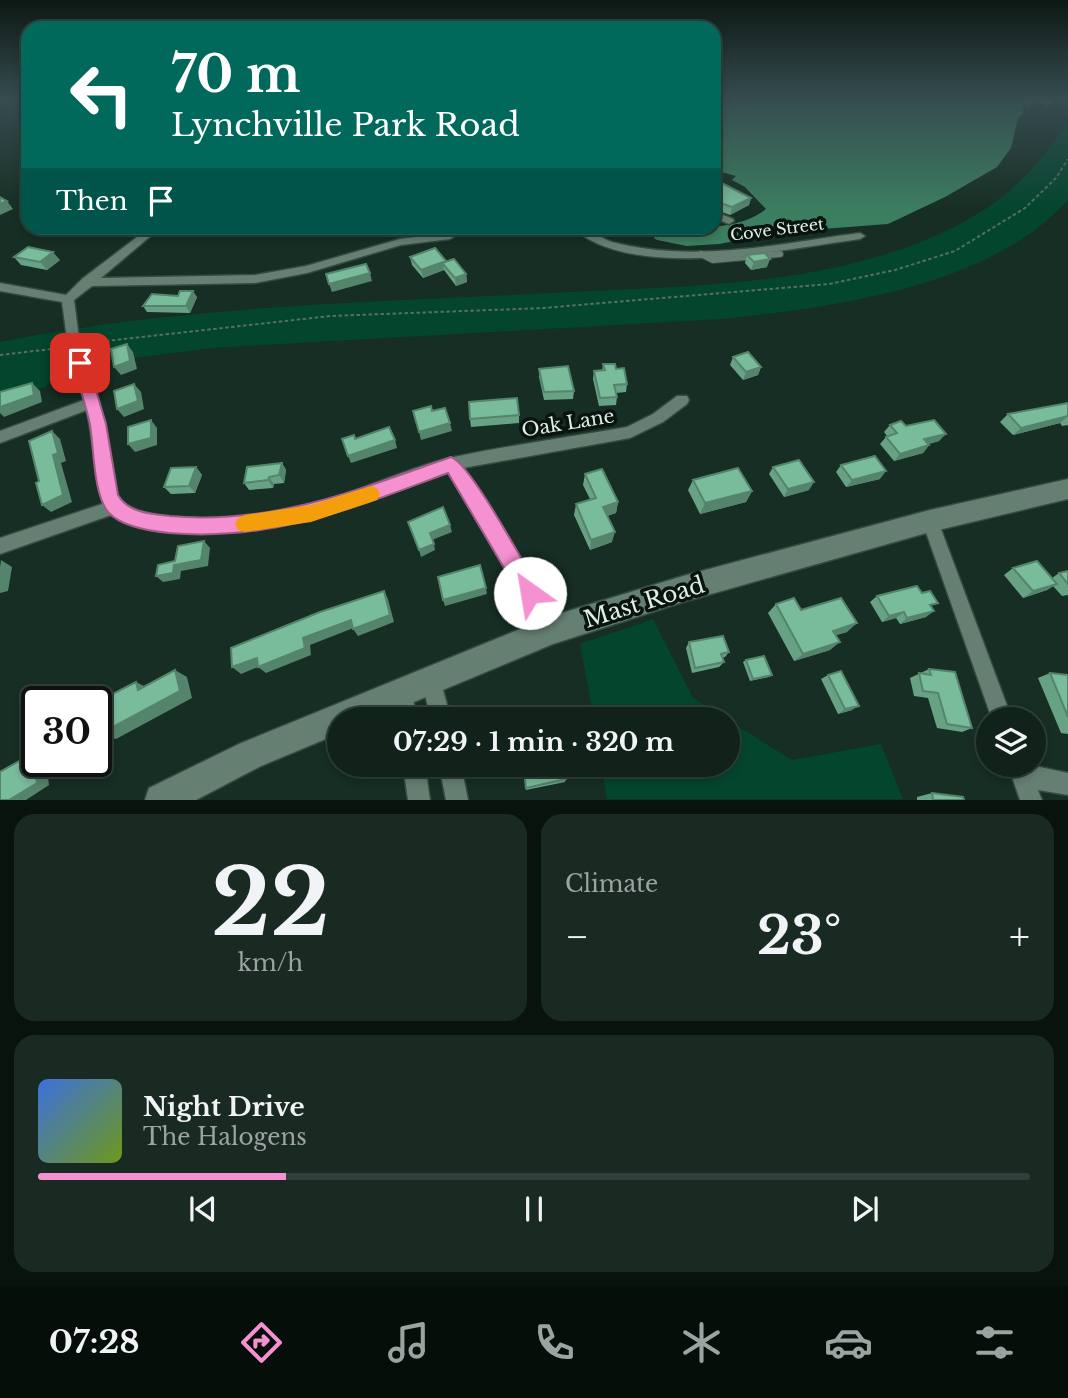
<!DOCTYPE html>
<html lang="en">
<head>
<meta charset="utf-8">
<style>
  body { margin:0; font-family:"Libre Baskerville",serif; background:#192a23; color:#f1f3f6; height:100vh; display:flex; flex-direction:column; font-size:26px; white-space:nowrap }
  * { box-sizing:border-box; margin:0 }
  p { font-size:23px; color:#9ca4a2 }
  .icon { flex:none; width:38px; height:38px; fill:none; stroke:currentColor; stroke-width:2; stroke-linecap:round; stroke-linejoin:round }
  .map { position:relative; height:800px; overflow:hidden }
  .side { display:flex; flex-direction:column; gap:14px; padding:14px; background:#09130e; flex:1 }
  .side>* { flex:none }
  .banner { position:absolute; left:21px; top:21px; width:700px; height:214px; border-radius:21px; box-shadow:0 4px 10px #0003,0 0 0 2px #303f39; background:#00695c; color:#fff; overflow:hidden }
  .buttons { position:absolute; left:976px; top:707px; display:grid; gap:14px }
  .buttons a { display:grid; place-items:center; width:70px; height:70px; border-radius:50%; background:#10221a; box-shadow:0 4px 10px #0003,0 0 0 2px #303f39; font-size:35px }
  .speed { position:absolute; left:21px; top:686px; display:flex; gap:14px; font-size:35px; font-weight:700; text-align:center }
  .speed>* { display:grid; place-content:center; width:91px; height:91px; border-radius:50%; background:#10221a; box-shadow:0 4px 10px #0003,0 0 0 2px #303f39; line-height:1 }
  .speed .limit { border:4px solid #111; border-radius:10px; background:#fff; color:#111 }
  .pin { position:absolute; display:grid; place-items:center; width:60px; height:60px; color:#fff; margin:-30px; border-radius:14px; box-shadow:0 4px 10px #0006 }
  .me { position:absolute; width:77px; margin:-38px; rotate:328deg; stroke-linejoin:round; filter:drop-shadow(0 0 5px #0008) }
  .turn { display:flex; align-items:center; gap:24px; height:147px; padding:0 35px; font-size:32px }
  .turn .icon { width:91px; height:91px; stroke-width:2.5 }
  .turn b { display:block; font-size:49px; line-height:60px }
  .then { display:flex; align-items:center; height:66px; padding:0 35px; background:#0003; gap:14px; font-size:26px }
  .big { font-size:52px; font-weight:700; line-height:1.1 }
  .side .tile { flex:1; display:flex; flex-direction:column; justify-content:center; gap:10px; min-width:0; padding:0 24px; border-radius:21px; background:#192a23 }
  .side .dial { align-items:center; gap:0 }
  .dial b { font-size:91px; line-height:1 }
  .song { display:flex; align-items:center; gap:21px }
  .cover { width:84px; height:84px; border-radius:10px; background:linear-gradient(135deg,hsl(220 70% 55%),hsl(80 70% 35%)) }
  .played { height:7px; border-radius:4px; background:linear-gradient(90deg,#f590d1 25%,#303f39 25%) }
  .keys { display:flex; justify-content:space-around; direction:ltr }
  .heat { display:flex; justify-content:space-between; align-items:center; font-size:38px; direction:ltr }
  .side .tiles { flex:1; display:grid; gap:14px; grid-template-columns:1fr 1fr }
  .tile:last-child { grid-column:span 2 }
  .trip { position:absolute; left:327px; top:707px; width:413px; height:70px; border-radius:35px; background:#10221a; box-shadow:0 4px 10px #0003,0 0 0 2px #303f39; font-weight:700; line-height:70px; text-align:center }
  .tabs { display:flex; height:112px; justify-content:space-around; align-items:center; background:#060e0a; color:#9ca4a2 }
  .tabs .icon { width:49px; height:49px }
  .tabs .current { color:#f590d1 }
  .tabs b { font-size:32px; color:#f1f3f6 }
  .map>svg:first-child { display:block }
  .green { fill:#04452e }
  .water { fill:#3c7e60 }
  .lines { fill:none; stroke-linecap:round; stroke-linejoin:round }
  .lane-casing { stroke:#364a40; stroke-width:8 }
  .street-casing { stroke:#364a40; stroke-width:3 }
  .secondary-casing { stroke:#364a40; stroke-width:3 }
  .path { stroke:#586d63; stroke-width:2; stroke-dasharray:3.5 2.5; stroke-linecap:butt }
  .lane { stroke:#658072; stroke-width:6 }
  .street { fill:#658072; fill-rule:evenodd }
  .secondary { fill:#658072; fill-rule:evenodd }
  .wall { fill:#68a285 }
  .shaded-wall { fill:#55846c }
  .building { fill:#79bc9b; stroke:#55846c; stroke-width:2 }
  .route { fill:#f590d1; stroke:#9f5e88; stroke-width:2 }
  .slow { fill:#f59e0b }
  .labels { text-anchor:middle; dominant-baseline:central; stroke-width:7; stroke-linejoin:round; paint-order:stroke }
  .far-street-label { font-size:16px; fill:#deede5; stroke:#09140f }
  .street-label { font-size:19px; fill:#deede5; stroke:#09140f }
  .near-street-label { font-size:23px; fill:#deede5; stroke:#09140f }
</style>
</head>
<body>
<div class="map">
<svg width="1068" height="800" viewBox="0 0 1068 800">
  <rect width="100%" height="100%" fill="#162e23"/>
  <path class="green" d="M1068,123V200C991,287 830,308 721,319L212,348L57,368L46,387L0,398V342C181,306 366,302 550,293C682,286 826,288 948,230C1006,202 1031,174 1068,123Z
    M653,619L693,698L727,719H594L580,644Z
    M728,720L792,760L881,744L903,799H607L601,765H728Z"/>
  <path class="water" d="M714,99H1024L1023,114L1018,118L1011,148L997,167L945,197L888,224L822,229L774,226L757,237L719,244L687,246L657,240L654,238L659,228C694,227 737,232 766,209L745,187L732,180L736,176L714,170Z"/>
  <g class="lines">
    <defs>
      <path id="lane" d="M701,254L713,260L780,254"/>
      <path id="street" d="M1028,99H1036L1028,107L1024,105Z
        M714,211L733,219L734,221L729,224L714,218Z
        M149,228H160L101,278L255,275L306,266L400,239L450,233L455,236L450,239L401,245L307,273L255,283L92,286L74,300L80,346L105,423L117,495C138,533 275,516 312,505C360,492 405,468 454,457C511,445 570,437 627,427L653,414L677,396H687L689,400L687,404L663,422L630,438L463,468L559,623L561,630L559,637L552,639L545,637L466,499L448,472L311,520L254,530L193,533L150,530L114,514L0,554V538L105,503L101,496L87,410L0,443V431L84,400L68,346L62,302L0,291V283L66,295L82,279Z
        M573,228C589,226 597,237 612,242C632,247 651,250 671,251C734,255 798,241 860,233L865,236L860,239C787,249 632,282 573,228Z
        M930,514L936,516L938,521L1012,719H992L922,521L924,516Z
        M431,669L438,672L451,719H431L421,679L424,672Z
        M403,681L410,684L417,719H397L393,691L396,684Z
        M403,765H425L430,800H408Z
        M439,765H461L468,800H446Z
        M1008,765H1030L1068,773V795L1038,790L1042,800H1020Z"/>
      <path id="secondary" d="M1068,479V499L930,532L683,602L553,644L373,719H340V733L261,766L196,800H145L149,788L239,744L552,616L683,576L930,510Z"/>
    </defs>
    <use href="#lane" class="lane-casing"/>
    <use href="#street" class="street-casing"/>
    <use href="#secondary" class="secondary-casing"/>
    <path class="path" d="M88,343L330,316L544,308L829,284L895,270L955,251L1025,208L1056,178L1068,159
      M0,355L60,348"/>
    <use href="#lane" class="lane"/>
    <use href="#street" class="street"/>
    <use href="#secondary" class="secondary"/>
  </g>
  <path class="wall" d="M1039,99H1053L1049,106L1037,103Z
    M714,179L751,198L749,205L730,215L714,209Z
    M747,255L767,267L751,270L745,263Z
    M14,257L60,260L47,270L21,265Z
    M410,257L446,261L466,274L467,282L456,286L444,270L423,278L412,265Z
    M197,297L190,313L147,312L143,306Z
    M733,357L761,367L758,375L743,380L730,365Z
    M603,364L616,369L627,384L626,392L616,393L617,397L616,405L599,406L593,379L594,371H602Z
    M539,369L574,391L573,399L544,400L539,377Z
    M1068,403V425L1062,426L1060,423L1013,435L1000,422L1008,414Z
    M519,415V423L471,427L470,419Z
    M890,425L906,426L939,441L929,444V445L923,453L894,461L880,444L886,437L887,436L884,432Z
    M282,463L286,470L284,483L274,484L273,488L249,490L244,483Z
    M841,465L880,479L846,487L836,472Z
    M196,467L202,475L195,493L171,494L164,487Z
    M773,467L809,490L784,497L769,474Z
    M585,474L618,502L616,513L607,516L612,542L590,550L574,515L576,504L590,499L583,485Z
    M693,480L752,491L746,502L700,514L688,490Z
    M1013,568L1052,578L1059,573L1068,571V595L1062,596L1053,586L1047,590L1023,598L1004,575Z
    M877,596L932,607L926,617L900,624L896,618L882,622L870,602Z
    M776,604L801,610L847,632L836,635L830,650L794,661L768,613Z
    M689,642L729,652L725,657L722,658L724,662L719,667L692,673L686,648Z
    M746,660L772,675L769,677L750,681L743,662Z
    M929,669L972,728L962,732L937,728L928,698L914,696L910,678Z
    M1050,673L1068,675V734L1061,733L1038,678Z
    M828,675L852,710L838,714L821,679Z
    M523,765L566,779L565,782L526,790Z
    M932,793L964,800H917V797Z"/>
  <path class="shaded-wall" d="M751,198L749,205L730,215L732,207Z
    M7,201L13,209L0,215V204Z
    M53,252L60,260L47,270L40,262Z
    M770,259L767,267L751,270L754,262Z
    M442,263L444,270L423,278L421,270Z
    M370,273L372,281L332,292L329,284Z
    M466,274L467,282L456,286L455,278Z
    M193,291L197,297L190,313L186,306Z
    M127,344L133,352L137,369L121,375L114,367Z
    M761,367L758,375L743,380L746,372Z
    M32,383L40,391L42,402L4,417L0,413V407Z
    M134,384L141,392L144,409L124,417L117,409Z
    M1068,416L1060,423L1013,435L1021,428Z
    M151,420L157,428V445L135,452L128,444Z
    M450,423L452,431L421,440L419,432Z
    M52,431L60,439L66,461L61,463L72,502L51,512L42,505L53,455Z
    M946,434L939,441L917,447L924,439Z
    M395,440L397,448L351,463L348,456Z
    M929,445L923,453L894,461L900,454Z
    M282,463L286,470L284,483L279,475Z
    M196,467L202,475L195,493L189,486Z
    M886,471L880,479L846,487L852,480Z
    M269,477L274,484L273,488L268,480Z
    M814,482L809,490L784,497L788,489Z
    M752,491L746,502L700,514L705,503Z
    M618,502L616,513L601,518L603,507Z
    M450,525L452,532L432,540L430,533Z
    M615,532L612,542L590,550L591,540Z
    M204,541L210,548L208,566L181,571L180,579L163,582L156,576L174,565Z
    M434,544L435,550L421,557L419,550Z
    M1,560L12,567L8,591L0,593V567Z
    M1057,584L1047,590L1023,598L1033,591Z
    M486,588L487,594L445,606L443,600Z
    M384,591L388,599L394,622L358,636L353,629Z
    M934,611L926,617L900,624L907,618Z
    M904,612L896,618L882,622L889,616Z
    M351,620L356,627L310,645L311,655L266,673L258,667L241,674L232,667L303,638Z
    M857,623L847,632L824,639L833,631Z
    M840,642L830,650L794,661L803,654Z
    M175,670L187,677L192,698L116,739L100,734Z
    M136,682L150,689L138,690Z
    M859,706L852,710L838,714L845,709Z
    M33,753L37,754V761H46L49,785L26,800H9Z"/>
  <path class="building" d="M714,179L751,198L732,207L715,201L714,207Z
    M0,197L7,201L0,204Z
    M28,247L53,252L40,262L14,257Z
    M435,248L446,261L421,270L410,257Z
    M765,253L770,259L754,262L747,255Z
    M454,259L466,274L455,278L442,263Z
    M366,264L370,273L329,284L326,274Z
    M180,291H193L186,306H143L152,294L178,296Z
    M127,344L130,361L114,367L111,349Z
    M748,352L761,367L746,372L733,357Z
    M603,364H615L616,369L624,368L627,384L614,385L617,397L600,398L594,371L605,370Z
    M568,366L574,391L544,392L539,369Z
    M32,383L34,395L0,407V392Z
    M134,384L138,401L117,409L114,391Z
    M517,398L519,415L470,419L469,402Z
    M1068,403V416L1021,428L1008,414Z
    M431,406L432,411L445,408L450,423L419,432L413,411Z
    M151,420V438L128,444V427Z
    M934,420L946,434L924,439L929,445L900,454L886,437L897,433L890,425L901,421L906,426Z
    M389,427L395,440L348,456L342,439L354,435L355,439Z
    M52,431L58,453L53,455L63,495L42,505L36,483L39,481L29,441Z
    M875,456L886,471L852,480L841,465Z
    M799,460L814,482L788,489L773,467Z
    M282,463L279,475L269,477L268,480L244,483L247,467Z
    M196,467L189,486L164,487L171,468Z
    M738,468L752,491L705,503L693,480Z
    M602,469L618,502L603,507L615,532L591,540L576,504L596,498L585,474Z
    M443,507L450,525L430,533L434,544L419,550L408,522Z
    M204,541L201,560L174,565L173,573L156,576L158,565L175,561L178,546Z
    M1037,561L1057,584L1033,591L1013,568Z
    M480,565L486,588L443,600L438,577Z
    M1068,571V584L1059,573Z
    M917,586L922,593L930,591L938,603L930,605L934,611L907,618L904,612L889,616L877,596Z
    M384,591L390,615L353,629L351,620L303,638L305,648L258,667L257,658L232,667L231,648L320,612Z
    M794,598L801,610L841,598L857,623L833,631L840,642L803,654L776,604Z
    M723,636L729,652L721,654L724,662L695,668L689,642Z
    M764,656L772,675L753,679L746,660Z
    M929,669L955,672L972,728L947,724L938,693L923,691L919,673L931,675Z
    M175,670L180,691L100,734L97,702L136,682L138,690Z
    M841,671L859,706L845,709L828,675Z
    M1050,673L1068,675V717Z
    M33,753L37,783L9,800H0V772Z
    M523,765H563L566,779L526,788Z
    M932,793L963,797L964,800H933Z"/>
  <linearGradient id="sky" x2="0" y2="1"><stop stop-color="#0c1913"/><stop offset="0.47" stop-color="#364c50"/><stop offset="1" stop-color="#364c50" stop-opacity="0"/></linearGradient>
  <rect width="1068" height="211" fill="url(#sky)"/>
  <path class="route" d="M80,357L88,363L106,424L118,495C128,513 152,514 170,516C274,525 356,490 451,457C470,463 524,564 537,586L540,593L537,600L530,603L523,600L448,473C354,508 271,542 169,533C150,531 122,527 109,513C93,496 94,447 90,425C86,404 78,383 72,363Z"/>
  <path class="slow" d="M371,486L377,488L380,494L377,500L311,522L245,532L238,530L235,524L238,518L245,515L311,505Z"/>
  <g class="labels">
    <g class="far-street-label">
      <text transform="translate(777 229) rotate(-7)">Cove Street</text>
    </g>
    <g class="street-label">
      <text transform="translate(568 423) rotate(-9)">Oak Lane</text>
    </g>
    <g class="near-street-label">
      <text transform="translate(644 602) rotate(-17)">Mast Road</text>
    </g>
  </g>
</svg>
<div class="buttons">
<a><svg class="icon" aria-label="layers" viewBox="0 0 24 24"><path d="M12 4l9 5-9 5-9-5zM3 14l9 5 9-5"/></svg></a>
</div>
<div class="speed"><div class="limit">30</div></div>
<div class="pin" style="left:80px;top:363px;background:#d93025"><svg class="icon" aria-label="arrive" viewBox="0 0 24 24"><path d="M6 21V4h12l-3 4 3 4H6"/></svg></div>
<svg class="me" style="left:530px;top:593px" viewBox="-20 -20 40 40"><circle r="19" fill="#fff"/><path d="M0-13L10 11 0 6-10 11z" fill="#f590d1"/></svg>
<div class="trip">07:29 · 1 min · 320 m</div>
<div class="banner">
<div class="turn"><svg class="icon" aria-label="left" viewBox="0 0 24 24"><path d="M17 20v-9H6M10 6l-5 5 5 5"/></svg><div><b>70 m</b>Lynchville Park Road</div></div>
<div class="then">Then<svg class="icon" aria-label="arrive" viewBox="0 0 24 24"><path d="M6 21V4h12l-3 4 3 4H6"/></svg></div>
</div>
</div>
<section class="side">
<div class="tiles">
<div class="tile dial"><b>22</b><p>km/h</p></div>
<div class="tile"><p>Climate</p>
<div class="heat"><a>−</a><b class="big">23°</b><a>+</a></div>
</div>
<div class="tile">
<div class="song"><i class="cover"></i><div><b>Night Drive</b><p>The Halogens</p></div></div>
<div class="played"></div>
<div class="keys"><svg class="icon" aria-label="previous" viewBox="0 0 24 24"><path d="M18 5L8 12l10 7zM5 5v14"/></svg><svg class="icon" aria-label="pause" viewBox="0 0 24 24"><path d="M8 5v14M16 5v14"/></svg><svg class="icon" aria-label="next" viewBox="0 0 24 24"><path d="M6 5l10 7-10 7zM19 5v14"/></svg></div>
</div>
</div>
</section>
<nav class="tabs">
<b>07:28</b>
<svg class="icon current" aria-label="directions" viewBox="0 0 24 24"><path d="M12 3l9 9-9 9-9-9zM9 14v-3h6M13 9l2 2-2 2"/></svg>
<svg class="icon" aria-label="music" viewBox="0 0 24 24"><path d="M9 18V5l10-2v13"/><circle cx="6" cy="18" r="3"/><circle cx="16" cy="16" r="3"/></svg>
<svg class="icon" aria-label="phone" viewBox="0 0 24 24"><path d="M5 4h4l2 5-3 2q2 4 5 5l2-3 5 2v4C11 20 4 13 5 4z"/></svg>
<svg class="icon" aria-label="climate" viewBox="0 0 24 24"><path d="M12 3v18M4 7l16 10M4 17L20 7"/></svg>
<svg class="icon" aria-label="car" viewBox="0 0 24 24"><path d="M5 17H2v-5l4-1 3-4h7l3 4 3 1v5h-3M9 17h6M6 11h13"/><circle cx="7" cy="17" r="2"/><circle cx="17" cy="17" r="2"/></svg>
<svg class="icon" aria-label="filters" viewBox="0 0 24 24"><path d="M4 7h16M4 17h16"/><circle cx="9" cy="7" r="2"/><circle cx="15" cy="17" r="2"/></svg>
</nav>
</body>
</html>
